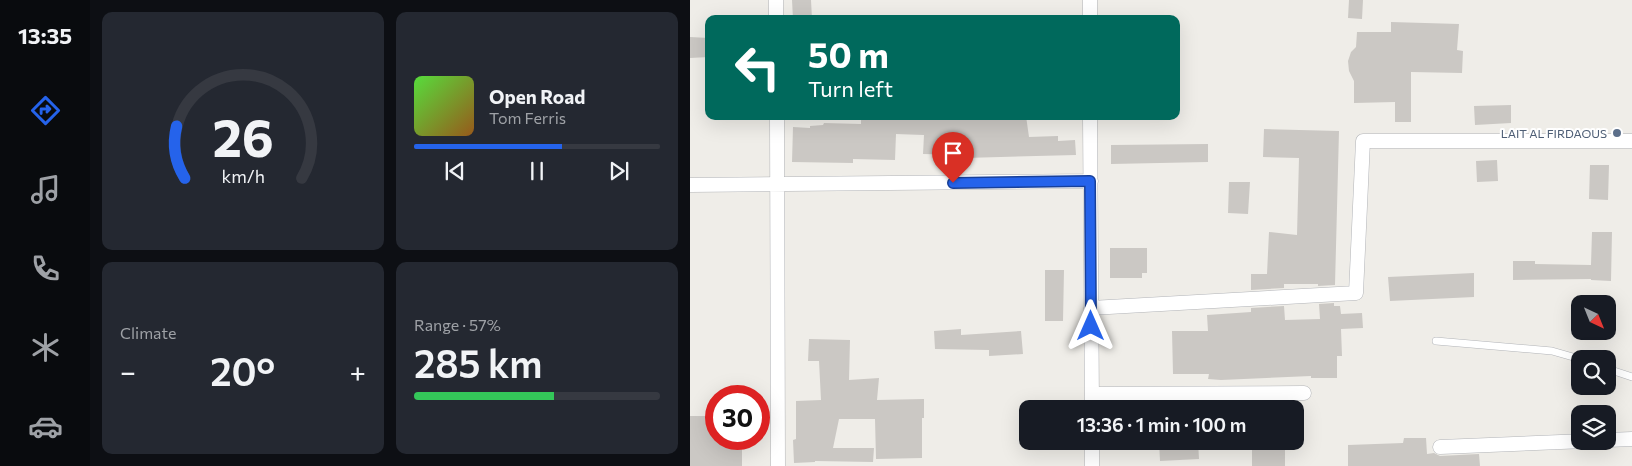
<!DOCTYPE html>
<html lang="en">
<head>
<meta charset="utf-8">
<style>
  body { margin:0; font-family:Commissioner,sans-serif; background:#242831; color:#f1f3f6; height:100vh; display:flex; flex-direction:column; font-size:19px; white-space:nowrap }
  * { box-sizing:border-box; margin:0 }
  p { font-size:16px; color:#9ea1a6 }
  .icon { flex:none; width:28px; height:28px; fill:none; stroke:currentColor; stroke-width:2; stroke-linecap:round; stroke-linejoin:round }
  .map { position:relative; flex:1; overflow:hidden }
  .side { display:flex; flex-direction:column; gap:12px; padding:12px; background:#0d0f14; width:600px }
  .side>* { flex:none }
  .hud { position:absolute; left:15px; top:15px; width:475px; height:105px; border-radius:10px; box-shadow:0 5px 20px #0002; background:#00695c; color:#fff; overflow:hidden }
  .needle { width:32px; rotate:137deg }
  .fabs { position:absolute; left:881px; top:295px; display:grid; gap:10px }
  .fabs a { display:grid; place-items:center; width:45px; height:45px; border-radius:10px; background:#171b24; box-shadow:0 5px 20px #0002; font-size:25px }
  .speed { position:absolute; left:15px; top:385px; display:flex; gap:10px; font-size:25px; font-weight:700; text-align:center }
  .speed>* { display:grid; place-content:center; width:65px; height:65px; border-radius:50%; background:#171b24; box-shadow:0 5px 20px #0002; line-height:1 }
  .speed .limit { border:8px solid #d22; background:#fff; color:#111 }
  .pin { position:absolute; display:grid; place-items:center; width:42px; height:42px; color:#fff; margin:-51px -21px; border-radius:50% 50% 50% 0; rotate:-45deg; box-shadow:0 0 5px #0007 }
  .pin .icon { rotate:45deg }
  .me { position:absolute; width:55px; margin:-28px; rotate:0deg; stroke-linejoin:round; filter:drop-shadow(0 0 4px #0008) }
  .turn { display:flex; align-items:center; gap:18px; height:105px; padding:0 20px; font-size:22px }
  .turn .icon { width:65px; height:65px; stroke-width:2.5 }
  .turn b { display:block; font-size:35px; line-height:42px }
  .big { font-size:38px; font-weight:600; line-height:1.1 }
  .side .card { flex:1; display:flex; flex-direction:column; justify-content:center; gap:8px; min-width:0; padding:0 18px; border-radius:10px; background:#242831 }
  .side .dial { align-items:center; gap:0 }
  .dial svg { height:130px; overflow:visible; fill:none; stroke:#363941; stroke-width:7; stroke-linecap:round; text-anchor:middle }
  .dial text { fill:#f1f3f6; stroke:none }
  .song { display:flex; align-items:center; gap:15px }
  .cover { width:60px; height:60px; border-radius:8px; background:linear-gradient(135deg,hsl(110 70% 55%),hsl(30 70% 35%)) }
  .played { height:5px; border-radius:2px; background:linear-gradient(90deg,#2563eb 60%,#363941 60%) }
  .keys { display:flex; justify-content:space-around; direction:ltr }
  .heat { display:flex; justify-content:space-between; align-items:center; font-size:28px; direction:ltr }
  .charge { height:8px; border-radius:4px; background:linear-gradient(90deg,#34c759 57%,#363941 0) }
  .side .tiles { flex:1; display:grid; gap:12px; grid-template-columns:repeat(2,1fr) }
  .trip { position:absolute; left:329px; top:400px; width:285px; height:50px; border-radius:10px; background:#171b24; box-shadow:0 5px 20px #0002; font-weight:600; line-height:50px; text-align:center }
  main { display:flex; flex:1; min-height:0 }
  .tab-bar { display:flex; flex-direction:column; width:90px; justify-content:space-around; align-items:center; background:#090b0e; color:#9ea1a6 }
  .tab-bar .icon { width:35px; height:35px }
  .tab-bar .active { color:#2563eb }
  .tab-bar b { font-size:22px; color:#f1f3f6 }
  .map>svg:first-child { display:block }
  .building { fill:#cbc8c4 }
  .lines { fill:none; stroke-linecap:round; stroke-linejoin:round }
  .lane-casing { stroke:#b2b4b8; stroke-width:8 }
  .street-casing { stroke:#b2b4b8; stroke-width:15 }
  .lane { stroke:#fff; stroke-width:7 }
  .street { stroke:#fff; stroke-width:14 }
  .route-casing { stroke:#184099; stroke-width:12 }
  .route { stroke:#2563eb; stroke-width:9 }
  .service-dot { fill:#5c6f8a; stroke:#fff; stroke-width:2 }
  .labels { text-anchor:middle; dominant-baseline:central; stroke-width:4; stroke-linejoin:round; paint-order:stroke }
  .service-label { font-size:12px; fill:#4e5e75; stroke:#fff; text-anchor:end }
</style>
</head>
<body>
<main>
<nav class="tab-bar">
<b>13:35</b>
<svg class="icon active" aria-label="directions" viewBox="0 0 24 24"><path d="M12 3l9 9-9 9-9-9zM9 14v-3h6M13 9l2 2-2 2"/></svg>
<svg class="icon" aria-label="music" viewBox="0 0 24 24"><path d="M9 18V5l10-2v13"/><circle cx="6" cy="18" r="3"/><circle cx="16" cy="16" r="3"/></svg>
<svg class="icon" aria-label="phone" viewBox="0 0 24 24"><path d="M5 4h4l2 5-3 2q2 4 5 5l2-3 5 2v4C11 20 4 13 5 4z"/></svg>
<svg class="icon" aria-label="climate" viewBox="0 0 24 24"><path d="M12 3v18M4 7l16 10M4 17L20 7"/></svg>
<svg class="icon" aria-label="car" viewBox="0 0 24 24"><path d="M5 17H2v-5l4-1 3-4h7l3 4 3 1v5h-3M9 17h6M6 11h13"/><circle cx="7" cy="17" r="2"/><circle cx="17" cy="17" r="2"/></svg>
</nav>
<section class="side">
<div class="tiles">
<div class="card dial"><svg viewBox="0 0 100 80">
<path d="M14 69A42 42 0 1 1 86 69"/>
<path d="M14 69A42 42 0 0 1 9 37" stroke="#2563eb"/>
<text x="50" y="56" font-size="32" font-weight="700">26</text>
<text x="50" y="72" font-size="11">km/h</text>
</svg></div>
<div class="card">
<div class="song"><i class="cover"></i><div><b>Open Road</b><p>Tom Ferris</p></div></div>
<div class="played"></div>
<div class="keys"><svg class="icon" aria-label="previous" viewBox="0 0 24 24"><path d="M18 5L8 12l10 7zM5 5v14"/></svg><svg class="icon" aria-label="pause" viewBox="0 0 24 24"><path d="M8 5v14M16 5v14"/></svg><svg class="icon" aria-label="next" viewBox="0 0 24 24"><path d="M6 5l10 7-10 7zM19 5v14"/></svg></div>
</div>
<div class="card"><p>Climate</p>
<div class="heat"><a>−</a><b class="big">20°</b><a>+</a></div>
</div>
<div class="card"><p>Range · 57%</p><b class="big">285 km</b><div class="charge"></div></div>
</div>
</section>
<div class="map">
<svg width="942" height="466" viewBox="0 0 942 466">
  <rect width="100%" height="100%" fill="#efede8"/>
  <path class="building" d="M102,0H121L122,19H103Z
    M659,0H673L672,19L658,18Z
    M701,22L769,24L767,50L773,51L772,73L721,72V122H705V102L664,103V81L659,71L658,61L661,52L666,47L667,32H701Z
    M0,37L19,38V57L0,58Z
    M821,105V123L785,125L784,106Z
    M171,116L234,118V116H336L339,137L368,136V141L385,140L386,155L275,158V155L233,154L234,135L206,134L205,160L163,159V163L102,162L103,127L120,128V126L133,125L134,123L171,124Z
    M574,129L649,131L645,285L628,286V284H594V288L561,290V274H577L579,232L607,235L609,158L573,157Z
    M518,144V162L421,164V145Z
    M807,160L808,181L787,182L786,161Z
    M900,165H919L918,200L899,199Z
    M539,182H560L558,214L538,213Z
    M902,232H922L921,281L901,280V279L823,280V261H845V264L901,265Z
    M420,248H457V273H452V278H420Z
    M355,270H374L373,321H355Z
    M784,273V297L700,301L698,277Z
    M644,303V306H650L651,314L672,313L673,328L651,329L652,356H647V378H621V376L531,380L518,379L519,374H483L482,331H518L517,315L561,312V308L594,306L595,320L630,319L629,304Z
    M271,329V335L331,331L333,354L299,356V350L245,349L244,331Z
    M119,339L160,340L159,380L189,378L187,400L234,399V418H232V458L186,459L185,419H149L143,448H184L183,462L125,461V462L104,463L103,440L106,439V401L131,400L129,361H118Z
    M0,416H26V439H52V466H0Z
    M714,438H736L737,454L744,453L750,456L789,454L790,466H658V445L713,443Z
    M469,441H508L509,459L470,461Z
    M562,441H595V466H562Z"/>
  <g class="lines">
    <defs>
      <path id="lane" d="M746,341L862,351L890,359
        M918,369L942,377"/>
      <path id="street" d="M86,0V19
        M400,0V19
        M87,116L88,466
        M400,116L402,409
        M0,185L401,181
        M401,308L666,293L673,141H942
        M402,394L614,393
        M918,440L942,439
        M402,441V466
        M750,447L895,441"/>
    </defs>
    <use href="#lane" class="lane-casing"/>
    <use href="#street" class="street-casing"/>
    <use href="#lane" class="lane"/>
    <use href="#street" class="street"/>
  </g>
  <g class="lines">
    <defs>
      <path id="route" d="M263,183L400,181L401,326"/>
    </defs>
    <use href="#route" class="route-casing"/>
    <use href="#route" class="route"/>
  </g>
  <circle class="service-dot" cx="927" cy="133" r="5"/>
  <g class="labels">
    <g class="service-label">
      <text x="917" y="133">LAIT AL FIRDAOUS</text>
    </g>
  </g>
</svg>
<div class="fabs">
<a><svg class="needle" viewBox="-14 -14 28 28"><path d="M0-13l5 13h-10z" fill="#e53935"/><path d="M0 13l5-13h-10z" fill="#9ea1a6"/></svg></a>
<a><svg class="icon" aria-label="search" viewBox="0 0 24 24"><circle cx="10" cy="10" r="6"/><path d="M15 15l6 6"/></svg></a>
<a><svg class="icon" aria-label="layers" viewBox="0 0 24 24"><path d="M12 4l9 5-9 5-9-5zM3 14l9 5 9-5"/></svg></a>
</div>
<div class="speed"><div class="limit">30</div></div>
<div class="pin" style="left:263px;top:183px;background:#d93025"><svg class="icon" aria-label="arrive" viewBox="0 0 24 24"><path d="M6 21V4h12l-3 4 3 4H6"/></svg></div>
<svg class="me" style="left:401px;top:326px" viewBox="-20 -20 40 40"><path d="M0-17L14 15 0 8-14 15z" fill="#2563eb" stroke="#fff" stroke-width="4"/></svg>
<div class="trip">13:36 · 1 min · 100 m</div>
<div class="hud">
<div class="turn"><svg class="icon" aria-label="left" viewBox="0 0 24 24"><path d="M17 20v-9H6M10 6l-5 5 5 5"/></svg><div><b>50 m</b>Turn left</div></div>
</div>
</div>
</main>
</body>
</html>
